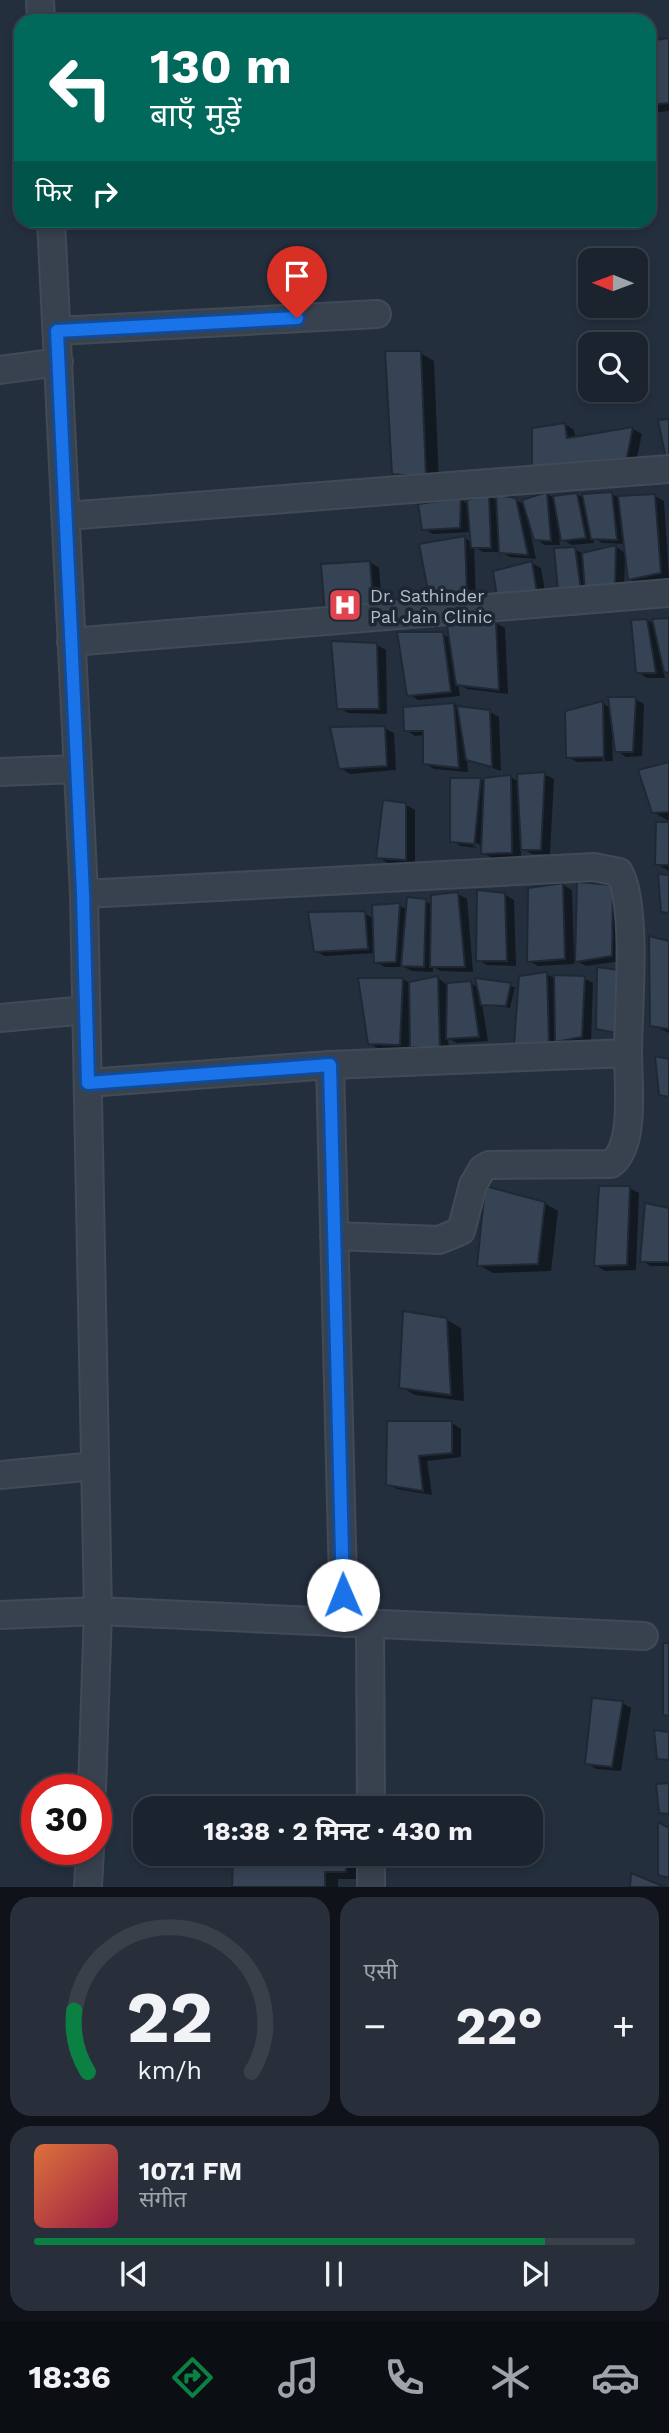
<!DOCTYPE html>
<html lang="hi">
<head>
<meta charset="utf-8">
<style>
  body { margin:0; font-family:"Work Sans","Noto Sans Devanagari",sans-serif; background:#282f3a; color:#f1f3f6; height:100vh; display:flex; flex-direction:column; font-size:26px; white-space:nowrap }
  * { box-sizing:border-box; margin:0 }
  p { font-size:23px; color:#a0a4aa }
  .icon { flex:none; width:38px; height:38px; fill:none; stroke:currentColor; stroke-width:2; stroke-linecap:round; stroke-linejoin:round }
  .map { position:relative; height:1887px; overflow:hidden }
  .panel { display:flex; flex-direction:column; gap:10px; padding:10px; background:#0f1319; flex:1 }
  .panel>* { flex:none }
  .top-card { position:absolute; left:14px; top:14px; width:642px; height:214px; border-radius:21px; box-shadow:0 4px 10px #0003,0 0 0 2px #39404a; background:#00695c; color:#fff; overflow:hidden }
  .needle { width:46px; rotate:271deg }
  .tools { position:absolute; left:578px; top:248px; display:grid; gap:14px }
  .tools a { display:grid; place-items:center; width:70px; height:70px; border-radius:14px; background:#1b232e; box-shadow:0 4px 10px #0003,0 0 0 2px #39404a; font-size:35px }
  .speed { position:absolute; left:21px; top:1774px; display:flex; gap:14px; font-size:35px; font-weight:700; text-align:center }
  .speed>* { display:grid; place-content:center; width:91px; height:91px; border-radius:50%; background:#1b232e; box-shadow:0 4px 10px #0003,0 0 0 2px #39404a; line-height:1 }
  .speed .limit { border:10px solid #d22; background:#fff; color:#111 }
  .pin { position:absolute; display:grid; place-items:center; width:60px; height:60px; color:#fff; margin:-72px -30px; border-radius:50% 50% 50% 0; rotate:-45deg; box-shadow:0 0 7px #0007 }
  .pin .icon { rotate:45deg }
  .me { position:absolute; width:77px; margin:-38px; rotate:359deg; stroke-linejoin:round; filter:drop-shadow(0 0 5px #0008) }
  .turn { display:flex; align-items:center; gap:24px; height:147px; padding:0 21px; font-size:32px }
  .turn .icon { width:91px; height:91px; stroke-width:2.5 }
  .turn b { display:block; font-size:49px; line-height:60px }
  .then { display:flex; align-items:center; height:66px; padding:0 21px; background:#0003; gap:14px; font-size:26px }
  .big { font-size:52px; font-weight:700; line-height:1.1 }
  .panel .widget { flex:1; display:flex; flex-direction:column; justify-content:center; gap:10px; min-width:0; padding:0 24px; border-radius:21px; background:#282f3a }
  .panel .dial { align-items:center; gap:0 }
  .dial svg { height:182px; overflow:visible; fill:none; stroke:#39404a; stroke-width:7; stroke-linecap:round; text-anchor:middle }
  .dial text { fill:#f1f3f6; stroke:none }
  .song { display:flex; align-items:center; gap:21px }
  .cover { width:84px; height:84px; border-radius:10px; background:linear-gradient(135deg,hsl(20 70% 55%),hsl(340 70% 35%)) }
  .played { height:7px; border-radius:4px; background:linear-gradient(90deg,#0b8043 85%,#39404a 85%) }
  .keys { display:flex; justify-content:space-around; direction:ltr }
  .heat { display:flex; justify-content:space-between; align-items:center; font-size:38px; direction:ltr }
  .panel .tiles { flex:1; display:grid; gap:10px; grid-template-columns:1fr 1fr }
  .widget:last-child { grid-column:span 2 }
  .trip { position:absolute; left:133px; top:1796px; width:410px; height:70px; border-radius:21px; background:#1b232e; box-shadow:0 4px 10px #0003,0 0 0 2px #39404a; font-weight:700; line-height:70px; text-align:center }
  .menu { display:flex; height:112px; justify-content:space-around; align-items:center; background:#0b0e12; color:#a0a4aa }
  .menu .icon { width:49px; height:49px }
  .menu .selected { color:#0b8043 }
  .menu b { font-size:32px; color:#f1f3f6 }
  .map>svg:first-child { display:block }
  .shadow { fill:#0007 }
  .building { fill:#364354; stroke:#1f2835; stroke-width:2 }
  .lines { fill:none; stroke-linecap:round; stroke-linejoin:round }
  .street-casing { stroke:#414a57; stroke-width:30 }
  .street { stroke:#38414e; stroke-width:26 }
  .route-casing { stroke:#114b97; stroke-width:18 }
  .route { stroke:#1a73e8; stroke-width:12 }
  .labels { text-anchor:middle; dominant-baseline:central; stroke-width:7; stroke-linejoin:round; paint-order:stroke }
  .poi-label { font-size:18px; fill:#b4bcc9; stroke:#1d2633; text-anchor:start }
</style>
</head>
<body>
<div class="map">
<svg width="669" height="1887" viewBox="0 0 669 1887">
  <rect width="100%" height="100%" fill="#242f3e"/>
  <path class="shadow" d="M669,40V111L649,113V43Z
    M393,220H556L403,226Z
    M420,353L434,361L439,484L408,481L394,473Z
    M565,424L574,430L576,439L633,429L642,434L635,466L543,470L534,465Z
    M547,494L554,498L577,494L585,499L611,494L618,497L655,496L664,501L669,578L638,584L629,579L625,561L624,594L569,595L574,549L584,554L616,547L626,553L625,544L602,543L594,538V543L572,545L559,538L560,545H545L536,539L533,530L530,531L536,559L510,557L501,552H483L474,547L476,601L439,596L429,590L465,538L473,543L472,532L433,534L424,529L461,499L469,505L489,496L498,501L516,500L525,505Z
    M370,562L379,568L383,617L323,566Z
    M532,563L541,568L546,597L508,601Z
    M669,619V673L663,670L665,678H647L637,672L647,620L656,625Z
    M496,623L505,628L508,694L467,689L458,684L460,696L418,700L409,694L443,634L451,639Z
    M377,645L386,650L387,714L348,713L339,708Z
    M635,699L644,704L642,756L626,757L617,751L615,736H612L613,761L577,762L567,757L602,703L611,708Z
    M453,704L490,712L499,717L501,771L467,759L468,772L434,769L425,763V735L415,736L406,730Z
    M384,728L394,733L396,770L350,774L340,768Z
    M669,763V820H667L653,812Z
    M544,774L554,779L550,854H532L521,848V858H492L483,853V847L468,838L466,841L477,848L461,846L452,841L480,779L486,783L510,777L519,782Z
    M406,805L415,810V864L388,863L378,857Z
    M669,824V871L656,864Z
    M578,884L622,892L621,961L586,966L574,959V964L538,966L529,961L563,885L572,890L574,953H577Z
    M458,894L467,899L473,972L441,971L433,967V972L412,971L404,967H385L376,962V953L325,956L315,951L364,913L374,919L399,905L408,910L425,901L432,905Z
    M504,894L514,900L516,966L487,965L478,960Z
    M669,942V1033L652,1025Z
    M546,974L556,979L584,978L593,983L591,1042L566,1046L558,1041V1048L525,1049Z
    M438,978L447,985L470,983L479,988L477,980L515,987L510,1008L482,1004L488,1041L457,1043L448,1038L449,1053L421,1052L409,1045V1049H379L369,1043L403,979L409,983Z
    M629,1188L639,1193L636,1270L605,1271L595,1265Z
    M544,1203L558,1211L551,1271L493,1273L479,1265Z
    M669,1209V1266H651L642,1261Z
    M447,1320L461,1328L464,1401L415,1395L401,1387Z
    M452,1423L461,1429V1457L427,1461L432,1495L397,1489L387,1484Z
    M622,1703L631,1708L621,1771L596,1769L587,1763Z
    M234,1853H356L359,1855V1879H338V1887H233Z"/>
  <path class="building" d="M669,38V103L649,105V41Z
    M385,351H421L426,477L392,474Z
    M669,419V459H666L658,420Z
    M565,423L567,438L633,427L626,462L532,466V428Z
    M547,492L551,541L534,540L522,500Z
    M612,492L617,540L591,539L582,494Z
    M577,493L586,538L561,541L553,496Z
    M489,494L491,548H471L467,500Z
    M655,494L661,573L628,580L618,496Z
    M496,495L516,498L528,555L499,553Z
    M461,498L460,528L422,530L418,504Z
    M465,536L467,597L428,591L419,544Z
    M616,545L615,590L585,591L582,553Z
    M575,547L581,590L558,591L554,548Z
    M370,561L374,612L325,616L321,564Z
    M532,561L537,593L497,597L493,571Z
    M669,618V673L664,672L652,619Z
    M647,619L656,673H636L631,620Z
    M496,621L499,690L456,685L447,626Z
    M397,632H443L451,692L407,696Z
    M331,641L377,643L379,709H337Z
    M608,697H636L633,752H615Z
    M603,701L604,762L603,757L566,758L565,711Z
    M454,703L459,768L423,764V731H404L403,707Z
    M457,706L490,710L492,767L466,760Z
    M385,726L387,766L339,769L330,727Z
    M669,762V812L652,813L638,770Z
    M545,772L541,850H521L517,774Z
    M511,775L512,853L481,854L484,778Z
    M450,778H481L474,848V844L450,842Z
    M383,800L406,803V860L376,858Z
    M656,822H669V865H655Z
    M658,874L669,875V913L661,912Z
    M577,882L613,885L612,956L575,962Z
    M563,883L565,959L527,962L528,888Z
    M477,890L505,893L507,961H476Z
    M458,892L465,967H430L431,895Z
    M407,897L426,899L424,967L401,966Z
    M400,903L396,962L374,963L372,905Z
    M365,911L368,949L314,952L308,912Z
    M649,936L669,941V1029L650,1026Z
    M597,967L620,970L616,1033L596,1029Z
    M547,972L549,1043L514,1045L519,976Z
    M554,975L585,976L582,1037L555,1042Z
    M438,976L440,1049L410,1047L409,982Z
    M358,978H403L400,1045L368,1044Z
    M475,978L511,983L506,1006L481,1005Z
    M471,981L479,1037L446,1039L447,983Z
    M655,1056L669,1059V1097L659,1095Z
    M485,1186L545,1202L538,1264L477,1266Z
    M599,1186H630L627,1265L594,1266Z
    M645,1203L669,1208V1262H640Z
    M403,1311L447,1318L451,1395L399,1388Z
    M387,1421H452V1453L419,1456L423,1491L386,1485Z
    M663,1643H669V1716L663,1715Z
    M592,1698L623,1701L612,1767L585,1764Z
    M654,1730L669,1732V1760L657,1759Z
    M669,1783V1814L659,1813L656,1784Z
    M658,1822L669,1828V1878L658,1875Z
    M233,1853H346V1872H325V1887H232Z
    M631,1873L665,1887H630Z"/>
  <g class="lines">
    <defs>
      <path id="street" d="M40,0L41,21
        M51,220L84,894L98,1611L92,1790
        M57,331L377,314
        M0,370L59,362
        M66,516L669,469
        M71,642L669,593
        M0,772L77,769
        M84,894L594,867L619,872C638,905 628,1011 628,1053L330,1065L344,1623
        M0,1018L86,1010
        M88,1083L330,1065
        M334,1236L439,1240L461,1231L473,1185L482,1169L489,1165L611,1164C636,1146 628,1082 628,1053
        M0,1475L95,1466
        M0,1615L98,1611L644,1636
        M370,1624L371,1808
        M371,1853V1887
        M88,1887L90,1850"/>
    </defs>
    <use href="#street" class="street-casing"/>
    <use href="#street" class="street"/>
  </g>
  <g class="lines">
    <defs>
      <path id="route" d="M297,318L57,331L83,894L88,1083L330,1065L343,1595"/>
    </defs>
    <use href="#route" class="route-casing"/>
    <use href="#route" class="route"/>
  </g>
  <defs>
    <symbol id="hospital-square" viewBox="-11 -11 22 22"><rect x="-9" y="-9" width="18" height="18" rx="4" fill="#e0444e" stroke="#1d2633"/><path d="M-5-5h3v3.5h4V-5h3V5h-3V1.5h-4V5h-3Z" fill="#fff"/></symbol>
  </defs>
  <g fill-rule="evenodd">
    <use href="#hospital-square" x="326" y="586" width="38" height="38"/>
  </g>
  <g class="labels">
    <g class="poi-label">
      <text x="370" y="595">Dr. Sathinder<tspan x="370" dy="21">Pal Jain Clinic</tspan></text>
    </g>
  </g>
</svg>
<div class="tools">
<a><svg class="needle" viewBox="-14 -14 28 28"><path d="M0-13l5 13h-10z" fill="#e53935"/><path d="M0 13l5-13h-10z" fill="#a0a4aa"/></svg></a>
<a><svg class="icon" aria-label="search" viewBox="0 0 24 24"><circle cx="10" cy="10" r="6"/><path d="M15 15l6 6"/></svg></a>
</div>
<div class="speed"><div class="limit">30</div></div>
<div class="pin" style="left:297px;top:318px;background:#d93025"><svg class="icon" aria-label="arrive" viewBox="0 0 24 24"><path d="M6 21V4h12l-3 4 3 4H6"/></svg></div>
<svg class="me" style="left:343px;top:1595px" viewBox="-20 -20 40 40"><circle r="19" fill="#fff"/><path d="M0-13L10 11 0 6-10 11z" fill="#1a73e8"/></svg>
<div class="trip">18:38 · 2 मिनट · 430 m</div>
<div class="top-card">
<div class="turn"><svg class="icon" aria-label="left" viewBox="0 0 24 24"><path d="M17 20v-9H6M10 6l-5 5 5 5"/></svg><div><b>130 m</b>बाएँ मुड़ें</div></div>
<div class="then">फिर<svg class="icon" aria-label="right" viewBox="0 0 24 24"><path d="M7 20v-9h11M14 6l5 5-5 5"/></svg></div>
</div>
</div>
<section class="panel">
<div class="tiles">
<div class="widget dial"><svg viewBox="0 0 100 80">
<path d="M14 69A42 42 0 1 1 86 69"/>
<path d="M14 69A42 42 0 0 1 8 42" stroke="#0b8043"/>
<text x="50" y="56" font-size="32" font-weight="700">22</text>
<text x="50" y="72" font-size="11">km/h</text>
</svg></div>
<div class="widget"><p>एसी</p>
<div class="heat"><a>−</a><b class="big">22°</b><a>+</a></div>
</div>
<div class="widget">
<div class="song"><i class="cover"></i><div><b>107.1 FM</b><p>संगीत</p></div></div>
<div class="played"></div>
<div class="keys"><svg class="icon" aria-label="previous" viewBox="0 0 24 24"><path d="M18 5L8 12l10 7zM5 5v14"/></svg><svg class="icon" aria-label="pause" viewBox="0 0 24 24"><path d="M8 5v14M16 5v14"/></svg><svg class="icon" aria-label="next" viewBox="0 0 24 24"><path d="M6 5l10 7-10 7zM19 5v14"/></svg></div>
</div>
</div>
</section>
<nav class="menu">
<b>18:36</b>
<svg class="icon selected" aria-label="directions" viewBox="0 0 24 24"><path d="M12 3l9 9-9 9-9-9zM9 14v-3h6M13 9l2 2-2 2"/></svg>
<svg class="icon" aria-label="music" viewBox="0 0 24 24"><path d="M9 18V5l10-2v13"/><circle cx="6" cy="18" r="3"/><circle cx="16" cy="16" r="3"/></svg>
<svg class="icon" aria-label="phone" viewBox="0 0 24 24"><path d="M5 4h4l2 5-3 2q2 4 5 5l2-3 5 2v4C11 20 4 13 5 4z"/></svg>
<svg class="icon" aria-label="climate" viewBox="0 0 24 24"><path d="M12 3v18M4 7l16 10M4 17L20 7"/></svg>
<svg class="icon" aria-label="car" viewBox="0 0 24 24"><path d="M5 17H2v-5l4-1 3-4h7l3 4 3 1v5h-3M9 17h6M6 11h13"/><circle cx="7" cy="17" r="2"/><circle cx="17" cy="17" r="2"/></svg>
</nav>
</body>
</html>
